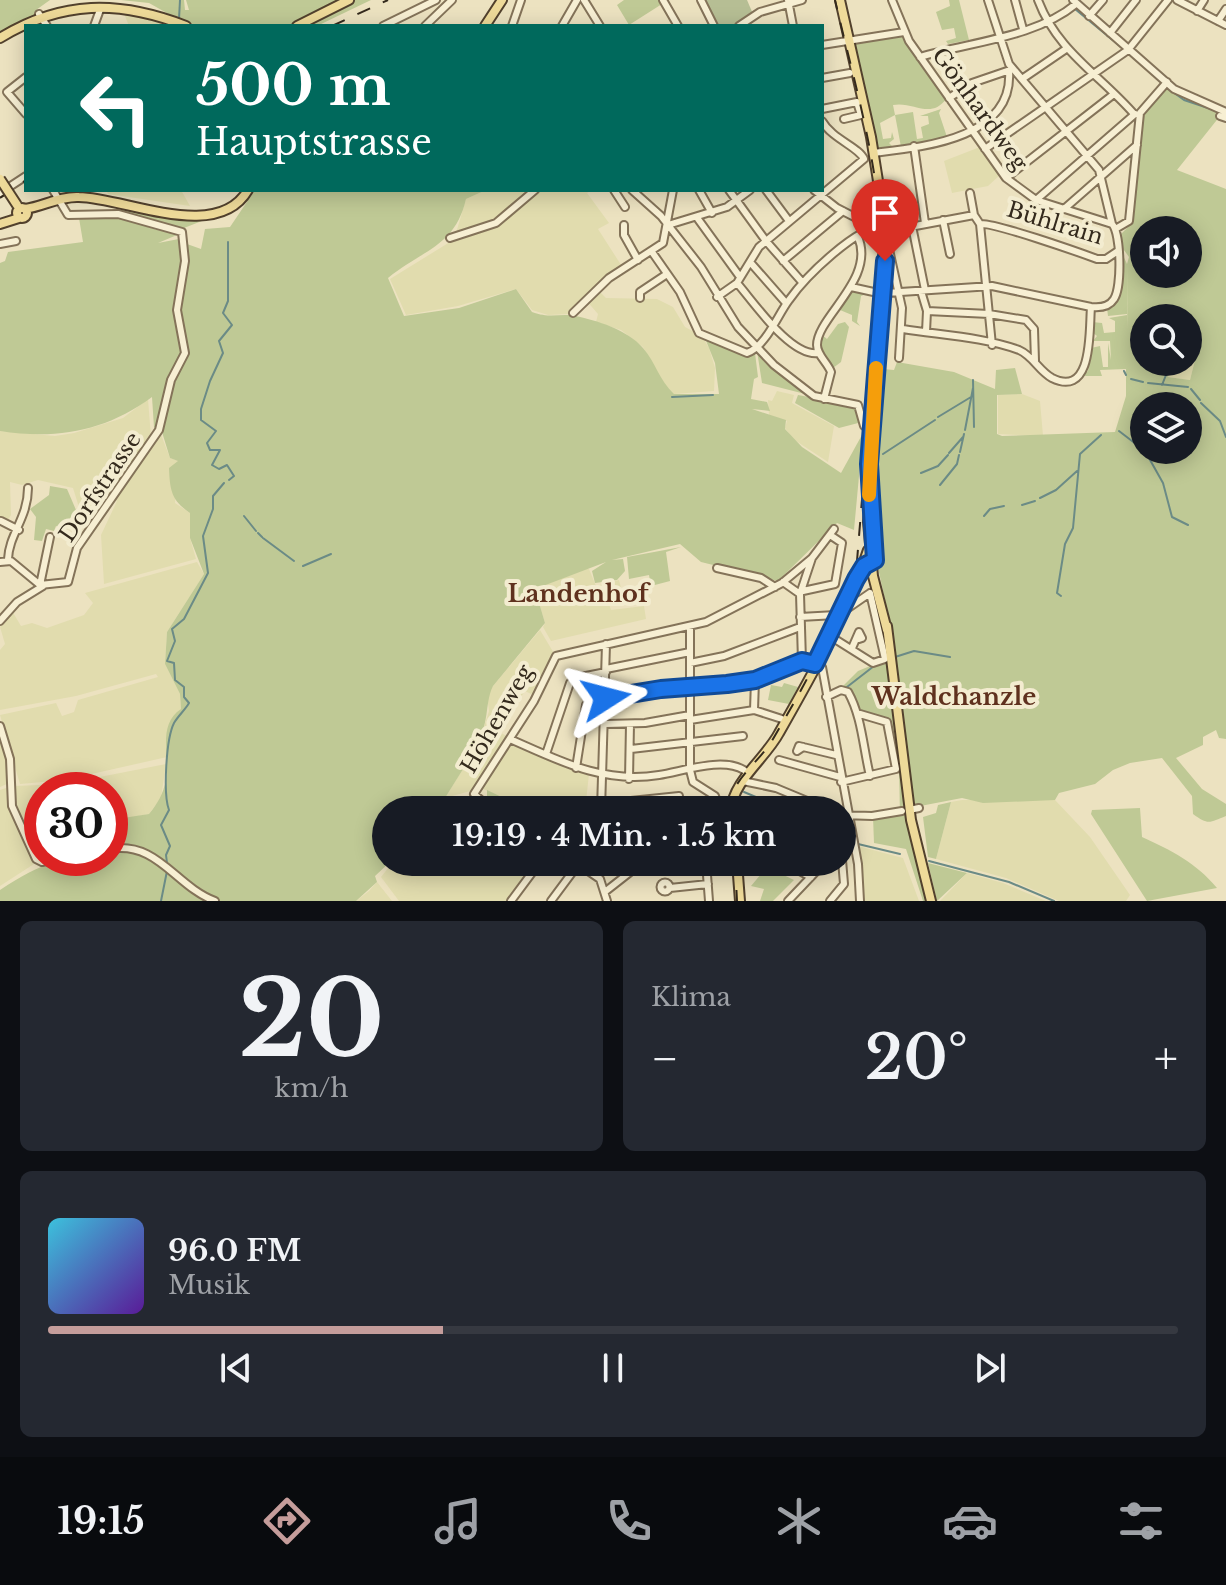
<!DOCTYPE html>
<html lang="de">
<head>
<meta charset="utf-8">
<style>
  body { margin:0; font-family:"Libre Baskerville",serif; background:#242831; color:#f1f3f6; height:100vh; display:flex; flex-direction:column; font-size:30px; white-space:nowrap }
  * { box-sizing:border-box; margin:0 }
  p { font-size:26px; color:#9ea1a6 }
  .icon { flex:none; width:44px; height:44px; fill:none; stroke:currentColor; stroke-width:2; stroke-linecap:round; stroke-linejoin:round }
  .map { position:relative; height:901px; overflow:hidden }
  .details { display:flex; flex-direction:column; gap:20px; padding:20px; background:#0d0f14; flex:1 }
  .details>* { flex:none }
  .banner { position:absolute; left:24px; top:24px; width:800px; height:168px; border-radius:0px; box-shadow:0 4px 20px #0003; background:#00695c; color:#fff; overflow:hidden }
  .buttons { position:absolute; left:1130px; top:216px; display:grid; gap:16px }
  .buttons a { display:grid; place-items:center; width:72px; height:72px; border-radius:50%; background:#171b24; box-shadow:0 4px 20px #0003; font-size:40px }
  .speed { position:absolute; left:24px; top:772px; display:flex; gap:16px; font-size:40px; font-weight:700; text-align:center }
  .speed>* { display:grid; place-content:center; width:104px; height:104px; border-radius:50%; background:#171b24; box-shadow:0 4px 20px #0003; line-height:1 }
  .speed .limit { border:12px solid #d22; background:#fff; color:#111 }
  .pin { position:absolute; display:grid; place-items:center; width:68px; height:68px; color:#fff; margin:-82px -34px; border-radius:50% 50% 50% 0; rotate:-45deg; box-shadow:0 0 8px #0007 }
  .pin .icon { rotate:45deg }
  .me { position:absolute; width:88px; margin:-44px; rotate:81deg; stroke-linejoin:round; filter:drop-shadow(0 0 6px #0008) }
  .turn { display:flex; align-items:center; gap:28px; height:168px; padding:0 40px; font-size:36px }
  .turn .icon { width:104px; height:104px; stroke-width:2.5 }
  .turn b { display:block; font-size:56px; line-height:68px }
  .big { font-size:60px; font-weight:600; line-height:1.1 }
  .details .widget { flex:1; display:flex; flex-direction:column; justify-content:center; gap:12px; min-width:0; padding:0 28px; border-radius:12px; background:#242831 }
  .details .dial { align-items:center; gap:0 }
  .dial b { font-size:104px; line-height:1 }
  .song { display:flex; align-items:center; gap:24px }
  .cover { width:96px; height:96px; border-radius:12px; background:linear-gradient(135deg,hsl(190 70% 55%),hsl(270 70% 35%)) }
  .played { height:8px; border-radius:4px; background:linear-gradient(90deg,#c59d9b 35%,#363941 35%) }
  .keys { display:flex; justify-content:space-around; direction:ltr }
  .heat { display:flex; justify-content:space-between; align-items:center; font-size:44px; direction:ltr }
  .details .tiles { flex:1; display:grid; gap:20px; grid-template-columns:1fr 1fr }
  .widget:last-child { grid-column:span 2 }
  .trip { position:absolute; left:372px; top:796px; width:484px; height:80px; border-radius:40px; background:#171b24; box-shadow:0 4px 20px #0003; font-weight:600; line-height:80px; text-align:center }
  .dock { display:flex; height:128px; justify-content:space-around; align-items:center; background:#090b0e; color:#9ea1a6 }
  .dock .icon { width:56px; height:56px }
  .dock .current { color:#c59d9b }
  .dock b { font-size:36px; color:#f1f3f6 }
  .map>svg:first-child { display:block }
  .farmland { fill:#e1dcae }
  .green { fill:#bfc995; fill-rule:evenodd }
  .cemetery { fill:#b6be94 }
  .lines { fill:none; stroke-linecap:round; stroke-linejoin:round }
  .stream { stroke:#6b8b86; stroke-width:2 }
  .minor-casing { stroke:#847359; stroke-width:10 }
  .major-casing { stroke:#52412d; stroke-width:12 }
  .minor { stroke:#f7efd3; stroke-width:6 }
  .major { stroke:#eeda99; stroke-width:8 }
  .rail { stroke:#342a1d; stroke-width:2; stroke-dasharray:14 14; stroke-linecap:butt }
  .major-bridge-casing { stroke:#52412d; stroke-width:12; stroke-linecap:butt }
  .major-bridge { stroke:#eeda99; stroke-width:8 }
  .route-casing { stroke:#114b97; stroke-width:20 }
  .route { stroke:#1a73e8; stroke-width:14 }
  .slow { stroke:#f59e0b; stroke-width:14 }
  .labels { text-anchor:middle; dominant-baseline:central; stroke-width:8; stroke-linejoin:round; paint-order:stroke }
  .street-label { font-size:22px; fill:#342a1d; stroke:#f3ecd0 }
  .neighbourhood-label { font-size:24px; font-weight:bold; fill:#5f311e; stroke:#f3ecd0 }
</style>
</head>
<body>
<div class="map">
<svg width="1226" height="901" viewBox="0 0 1226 901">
  <rect width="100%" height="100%" fill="#ece2c0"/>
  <path class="farmland" d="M121,6L174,24L129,26Z
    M980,147L1000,175L988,186L952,193L944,161Z
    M106,190H181L190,206L108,194Z
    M486,190H592L587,193L609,223L598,229L623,268L597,289L606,298L657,299L673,307L685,327L702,336L709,348L715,368L714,391L674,394L659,380L643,347L621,330L596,322L598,314L585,299L570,314L548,315L532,310L516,289L458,306L406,315L390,279L458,237L456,233L466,199Z
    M1188,345L1197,352L1190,380L1168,377L1162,362H1188Z
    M777,391L794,395L792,403L834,426L828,462L793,439L785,428L787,421L769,415L768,400L772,401Z
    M1022,394L1040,401L1043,436L998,434V395Z
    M148,399L151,437L114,489L105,481L96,501L103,507L97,518L89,511L82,517L73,488L38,480L22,485L10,482L11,515L8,520L0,518V431L55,436L74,433L123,418Z
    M160,432L170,458L179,461L175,503L190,513V538L196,559L104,584L101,535L117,501L114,499Z
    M197,562L204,574L167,632L165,664L180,694L181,709L167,757L65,780L20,784L0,715L56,703L62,716L74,712L78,700L158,677L156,674L76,696L0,710V650L5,644L0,627L12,611L21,626L32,623L47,628L84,615L93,603L85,593Z
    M579,569H589L596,586L619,580L622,592L606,595L611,610L644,606L646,619L551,641L543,627L545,623L535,589Z
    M540,630L555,655L538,689L533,695L525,691L498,731L508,737L474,790L445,798L468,761V747L484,727L489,711L487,697L493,686Z
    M0,731L7,754L9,783L0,787Z
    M510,742L589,774L585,810H508L510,801L479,787Z
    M166,764L161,798L149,814L123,819L125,844L110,847V790H42V858H48L39,859L15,809L14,786L64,784Z
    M9,787L10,808L34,864L0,886V790Z
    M464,799V810H416L419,803Z
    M962,800H1055L1090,837L1130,895L1126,901H1059L1006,878L936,859L951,802Z
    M854,845L903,858L919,901H860Z
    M393,862H538L509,901H399L381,877Z
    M967,873L1003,883L1046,901H940Z
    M377,882L392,901H356L369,891Z"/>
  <path class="green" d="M0,0H50L36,10L39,14L0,38Z
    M121,0H184L185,10H189L186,0H345L293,26H190L149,3Z
    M353,0H371L317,26H301Z
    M624,0H659L662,4L629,25L617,5Z
    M949,0H959L969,40L948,44L946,41L956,38L954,28L942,30L936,12L950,6Z
    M899,35L904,36L946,99C931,120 913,101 893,105L895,115L913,112L917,139L923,138L921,127L929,124L928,116H920L941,109L939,113L947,137L901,147L895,115L880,123L883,139L891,138L892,132L894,139L889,143L894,148L875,149L853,44Z
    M1166,85L1182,96L1226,113V116L1215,113L1220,116L1177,170L1226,189V739L1219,738L1216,730L1203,737V745L1176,758L1202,789L1226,804V816C1210,822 1209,826 1193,814L1192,796L1162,758L1130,763L1113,770L1095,784L1059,793L1055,800L983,803L962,798L915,807L905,758L893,638L876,558L871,494L879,360L883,369L894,370L897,362L954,372L995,389L996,370L1015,368L1022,394L997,395V434L1002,436L1115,432L1126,396V369L1100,370L1102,376H1081L1088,371L1091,348L1100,346L1103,367H1108V343L1111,360L1110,341H1093L1097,336L1092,332V322L1102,323L1104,333L1115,332V321L1109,318L1127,315V329L1128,264L1127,314L1108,316L1107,308L1120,293L1121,251L1127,264L1129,257L1121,246V234L1133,222L1130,216L1140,113ZM1144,230H1188V274H1144ZM1144,318H1188V345L1197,352L1190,380L1168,377L1170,366L1144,362ZM1144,406H1188V450H1144Z
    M255,190H486L466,199C455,247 422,250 388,278L404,316L459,308L516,289L532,312C551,319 560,313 575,316C596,320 628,330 643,348C656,363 659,380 674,394H719L715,363L705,338L755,353L758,377L754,379L751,399L767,402L770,411L752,409L786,420L785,429L802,447L841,473L863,433L854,530L837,523L778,581L701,562L680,544L612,560L623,559L625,571L617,580L595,583L592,571L606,562L535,589L545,623L493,686C483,705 492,736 467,747L465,766L445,798L418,800L413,810H386V862H390L375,876L377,882L356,901H0V890C45,861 57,858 110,858V851L125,848L123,818L149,814C158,803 163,794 166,780C170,755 157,725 181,709L180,694L165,664L167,632L204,574L190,538V513C171,500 170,490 169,468L178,461L170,458L162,432L154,427L152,397C106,431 57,440 0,431V263L5,261L8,252L83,242L79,218L118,217L157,230L177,232V235L158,243L184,238L187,244L201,249L205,229L230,227Z
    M113,209L212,217L184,228L112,212Z
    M852,291L866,294L861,296L857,322L860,326L852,321V315L840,310Z
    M845,322L849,327L841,362L833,368C825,355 816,350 821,334L827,339L838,324Z
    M757,351L809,395L762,383Z
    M798,395L857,406L862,422L839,428L795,403Z
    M50,486L67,489L79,517L70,518L67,530L56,526L54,531L46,529L42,541L34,540L36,517L30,509L49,495Z
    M681,547L666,552L670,581L651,586L649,575L629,579L627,557Z
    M887,659H890L909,835L926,901H923L906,849L874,843L873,817L900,809C899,789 901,733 886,720C880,714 871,714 862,713L849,690L842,687L858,671Z
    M784,683L798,687L789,704L768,700L771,685L782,687Z
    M487,790L510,801L508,810H494L487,804Z
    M951,802L936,859L928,857L923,817L936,813L938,805Z
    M1140,808L1142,837C1171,850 1196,863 1217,888L1147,901L1091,814L1092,810Z
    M928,863L967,873L937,901Z
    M767,867L794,880L773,901H760L764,889L751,886Z"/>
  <path class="cemetery" d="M702,0H747L753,14L735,26H715Z"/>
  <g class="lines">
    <path class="stream" d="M1075,9L1132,56
      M179,19L180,0
      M1166,87L1184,100L1217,111
      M228,242V301L223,313L232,325L219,341L223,353L210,381L201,409V420L216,431L207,443L210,450H220L212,465L219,469L227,465L234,476L229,480
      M1124,371L1126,375
      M1131,379L1143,382
      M973,380L974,427
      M1148,383L1188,387
      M1162,385L1166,375
      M1191,389L1200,400
      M672,397L713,395
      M1201,403L1220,421L1226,437
      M938,417L971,397
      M965,430L973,388
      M1119,431L1145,451L1163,483L1172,517L1188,525
      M960,452L964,434
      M949,453L963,437
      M883,454L935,420
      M921,473L938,466L948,455
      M940,485L957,464L959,455
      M1040,498L1056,490L1077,471
      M1022,505L1035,501
      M244,516L256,531
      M984,516L990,509L1004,506
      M258,533L262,537
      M263,538L294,561
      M303,566L331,554
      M1061,596L1057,593L1065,544L1073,528L1080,454L1101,435
      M895,657L914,651L950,657
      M847,687L874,666
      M744,792L787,810
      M430,798H445
      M662,810L680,809
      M858,844L900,854
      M929,861L1009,882L1054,901
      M167,863L166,855L170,846L161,825L169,810C163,794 166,739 174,723C178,716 185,710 189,703L184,697V687L175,680L174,663L167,661L175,641L172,629L184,619L208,573L203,536L213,509V496L224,483
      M161,901L167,871"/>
    <defs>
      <path id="minor" d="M584,0L600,26
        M663,0L678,26
        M701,0L714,26
        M788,0L793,26
        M892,0L909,41L1006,178L1036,200L1112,224
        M988,0L1009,64L1099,170L1112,224
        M1015,0L1023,29
        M1038,0C1057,51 1100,75 1134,114
        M1073,0L1174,89L1226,112
        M1177,0L1226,25
        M1197,11L1204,0
        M39,14L47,26
        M1089,16L1103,0
        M1218,21L1226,9
        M94,26L101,7
        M383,26L436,0
        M425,26L452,0
        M512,26L521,0
        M562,26L577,0
        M739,26L760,12L802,0
        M1110,33L1136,0
        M822,45L904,32
        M920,57C969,42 1035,38 1076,4
        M26,77L7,92L26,114
        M822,78L850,73
        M1022,79L1066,49
        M949,98L972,83L1010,70
        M822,109L857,102L861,115L844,119
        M1220,116L1226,118
        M914,146L925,223
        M985,149L1128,50L1168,0
        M873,153C922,147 1014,139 1009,71
        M1006,178L1114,94
        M614,190L625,207
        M632,190L661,216L701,267L738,327L774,365L814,396L858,405L864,426
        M699,190L712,213
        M729,190L766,241L802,282
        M766,190L789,221
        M814,190L837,208L872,226
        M0,193L26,176
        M970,193L974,215L980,224L992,345
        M1036,200L1135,114
        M1064,209L1137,145
        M698,219L740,277
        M943,220L950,254
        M980,224C993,222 1078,252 1097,259H1106L1118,251
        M624,225V235L638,260
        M668,225L727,207L750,190
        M912,226L925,290
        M1117,228L1129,221L1140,113L1167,82
        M894,230L974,215
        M886,236L902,308L899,358
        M450,238L496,223L535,190
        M0,244L16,241
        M652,252L680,292L699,333L747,353C766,346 777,316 789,300C806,276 856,227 885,225
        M783,261L843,211
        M750,262L786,303
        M737,283C753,301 791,358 819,353
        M851,287L878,293
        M921,291L927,311L926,332
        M885,293L992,286L1091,307C1100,308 1109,307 1114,299C1122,287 1121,233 1112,224
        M717,297L737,283L759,247L864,159C859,147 832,139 822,121
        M640,298V292L667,274
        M927,311L989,314L1026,320L1034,329L1035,361
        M573,313L609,278L663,243L673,190
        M903,329C940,335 984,337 1019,350C1033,356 1039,371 1052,378C1094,399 1089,328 1091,307
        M824,399L831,372C827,362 817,355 817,345C817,317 876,279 858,237
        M1,521L19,530
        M8,559C9,534 28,518 28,488
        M0,562L11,561L40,585L68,582L77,548L159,430L171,380L185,353L177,310L185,261L182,232L118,214L68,215L53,190
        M717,568L761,578L775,587
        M783,582L800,594
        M40,585L50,537
        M803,591L835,584L842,543L830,535
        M800,617L836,615
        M0,621L17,602L43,586
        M690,627V770L693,782L715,796L720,809
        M830,636L873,663L885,659L870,593L844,611
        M852,648L859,632L862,638L859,639
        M802,661L800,594L812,558L834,529
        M690,663L724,656L800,627
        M606,669L690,652
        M826,697L841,690L848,692C862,717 863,747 870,776
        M606,698L755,680L802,661L822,667L858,864L860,901
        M754,710L755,680
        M690,720L754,710L782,719
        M605,724L645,723L690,715
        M0,726L10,759L12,806L36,859L42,862L60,858
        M510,739C560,761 603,784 659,775C684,771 722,757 744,770
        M803,747L797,751L799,746L836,755
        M631,749L743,736
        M546,754L570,683L581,677L606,672
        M779,760L840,777
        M576,768L586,705L606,700
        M629,779L630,724
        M743,781L776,788L829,810
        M841,782L896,769L887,722L860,714
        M602,804L679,796
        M914,809L919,808
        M492,810L474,794L534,701L556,656L706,622L782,583L812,558
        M601,810L606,644
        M842,815L872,816L902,811
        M842,844L852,837
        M110,849C158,841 175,886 215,901
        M706,862L709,901
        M783,862L811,877
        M578,864L600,879L607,901
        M595,874L604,862
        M660.5 887a4.5 4.5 0 1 1 9 0a4.5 4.5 0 1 1-9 0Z
        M670,888L708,884
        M606,891L643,862
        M511,901L540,862
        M551,901L580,862
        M788,901L825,862
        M830,901L844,884L842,860"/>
      <path id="major" d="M840,0L871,137L885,225L868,522L873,576L887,630
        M297,26L349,0
        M485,26L502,0
        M0,38C62,0 119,0 186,26
        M17 213a5 5 0 1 1 10 0a5 5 0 1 1-10 0Z
        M25,209C44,206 60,196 79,197C126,198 217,243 248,190
        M0,224L19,218
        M887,626L911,820L931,901
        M731,810C733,781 765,759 779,733C812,675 847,613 868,550
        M737,862L740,901"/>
    </defs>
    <use href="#minor" class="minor-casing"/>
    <use href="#major" class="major-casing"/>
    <use href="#minor" class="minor"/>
    <use href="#major" class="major"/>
    <path class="rail" d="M332,26L388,0
      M0,198L26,180
      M728,810C730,780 759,763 773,739C803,688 843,617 857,561L881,265C883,175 855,87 835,0
      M735,862L737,901"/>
    <defs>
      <path id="major-bridge" d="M0,179L17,205"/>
    </defs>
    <use href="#major-bridge" class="major-bridge-casing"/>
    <use href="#major-bridge" class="major-bridge"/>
  </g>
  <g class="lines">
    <defs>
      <path id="route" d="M606,698L661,689L727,684L755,680L802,661L815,664L856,579L864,566L875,560L869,464L885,261"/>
    </defs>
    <use href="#route" class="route-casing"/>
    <use href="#route" class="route"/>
    <path class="slow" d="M869,495L876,368"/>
  </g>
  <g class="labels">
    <g class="street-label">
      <text transform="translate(980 109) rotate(54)">Gönhardweg</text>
      <text transform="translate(1055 223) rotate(17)">Bühlrain</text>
      <text transform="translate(100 487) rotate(-56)">Dorfstrasse</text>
      <text transform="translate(497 719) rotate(-60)">Höhenweg</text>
    </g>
    <g class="neighbourhood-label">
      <text x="578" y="593">Landenhof</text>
      <text x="954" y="696">Waldchanzle</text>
    </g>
  </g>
</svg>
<div class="buttons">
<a><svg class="icon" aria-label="sound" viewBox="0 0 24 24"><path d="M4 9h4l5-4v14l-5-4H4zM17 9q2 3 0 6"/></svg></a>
<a><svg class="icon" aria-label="search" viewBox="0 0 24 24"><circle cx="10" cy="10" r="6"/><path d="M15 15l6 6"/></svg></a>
<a><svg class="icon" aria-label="layers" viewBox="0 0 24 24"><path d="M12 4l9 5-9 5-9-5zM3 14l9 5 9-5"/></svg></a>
</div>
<div class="speed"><div class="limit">30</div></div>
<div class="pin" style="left:885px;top:261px;background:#d93025"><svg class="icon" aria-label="arrive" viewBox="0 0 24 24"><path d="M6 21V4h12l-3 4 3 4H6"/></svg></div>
<svg class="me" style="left:606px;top:698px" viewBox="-20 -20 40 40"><path d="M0-17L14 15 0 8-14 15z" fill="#1a73e8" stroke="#fff" stroke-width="4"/></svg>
<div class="trip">19:19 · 4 Min. · 1.5 km</div>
<div class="banner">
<div class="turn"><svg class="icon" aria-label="left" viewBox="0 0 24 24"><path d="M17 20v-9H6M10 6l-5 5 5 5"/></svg><div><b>500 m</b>Hauptstrasse</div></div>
</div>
</div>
<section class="details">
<div class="tiles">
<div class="widget dial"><b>20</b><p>km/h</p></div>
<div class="widget"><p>Klima</p>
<div class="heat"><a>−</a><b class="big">20°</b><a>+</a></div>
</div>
<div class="widget">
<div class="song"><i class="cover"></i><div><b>96.0 FM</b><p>Musik</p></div></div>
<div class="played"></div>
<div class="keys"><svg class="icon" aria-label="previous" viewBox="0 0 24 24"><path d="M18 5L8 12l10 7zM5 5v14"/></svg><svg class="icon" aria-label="pause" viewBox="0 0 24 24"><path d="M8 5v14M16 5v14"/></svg><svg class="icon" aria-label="next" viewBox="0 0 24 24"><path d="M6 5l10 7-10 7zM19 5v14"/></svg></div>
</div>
</div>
</section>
<nav class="dock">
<b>19:15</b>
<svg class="icon current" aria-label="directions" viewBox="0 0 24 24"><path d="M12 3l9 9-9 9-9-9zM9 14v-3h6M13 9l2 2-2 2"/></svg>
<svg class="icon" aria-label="music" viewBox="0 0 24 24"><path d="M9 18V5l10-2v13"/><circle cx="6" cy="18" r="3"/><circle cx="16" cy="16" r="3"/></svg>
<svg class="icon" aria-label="phone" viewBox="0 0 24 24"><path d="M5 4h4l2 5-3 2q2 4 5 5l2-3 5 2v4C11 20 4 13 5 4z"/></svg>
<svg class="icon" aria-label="climate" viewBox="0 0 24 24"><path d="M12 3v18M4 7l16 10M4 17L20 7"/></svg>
<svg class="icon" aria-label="car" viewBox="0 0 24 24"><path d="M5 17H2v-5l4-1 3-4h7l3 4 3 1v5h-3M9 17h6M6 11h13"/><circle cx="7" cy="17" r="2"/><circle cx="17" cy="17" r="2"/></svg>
<svg class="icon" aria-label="filters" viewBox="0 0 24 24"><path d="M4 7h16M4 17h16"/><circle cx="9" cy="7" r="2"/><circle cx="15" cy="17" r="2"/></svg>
</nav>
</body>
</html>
